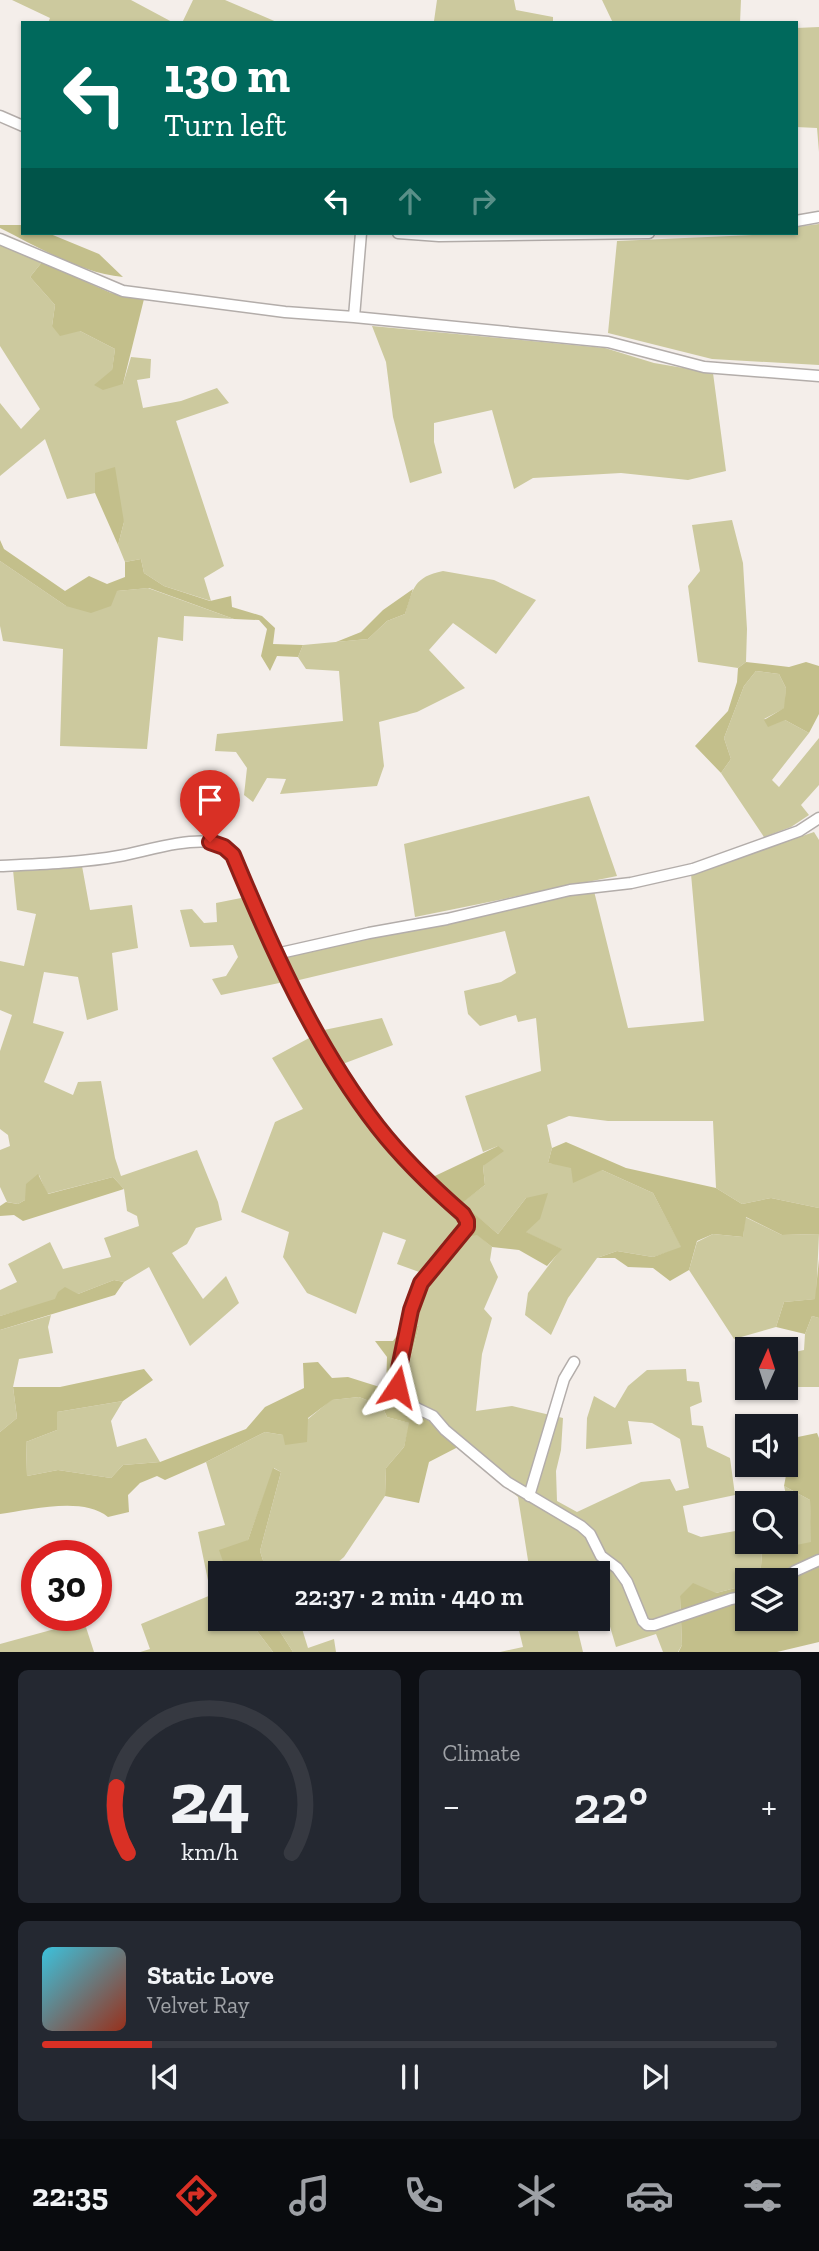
<!DOCTYPE html>
<html lang="en">
<head>
<meta charset="utf-8">
<style>
  body { margin:0; font-family:"Zilla Slab",serif; background:#242831; color:#f1f3f6; height:100vh; display:flex; flex-direction:column; font-size:26px; white-space:nowrap }
  * { box-sizing:border-box; margin:0 }
  p { font-size:23px; color:#9ea1a6 }
  .icon { flex:none; width:38px; height:38px; fill:none; stroke:currentColor; stroke-width:2; stroke-linecap:round; stroke-linejoin:round }
  .map { position:relative; height:1652px; overflow:hidden }
  .details { display:flex; flex-direction:column; gap:18px; padding:18px; background:#0d0f14; flex:1 }
  .details>* { flex:none }
  .hud { position:absolute; left:21px; top:21px; width:777px; height:214px; border-radius:0px; box-shadow:0 2px 5px #0004; background:#00695c; color:#fff; overflow:hidden }
  .needle { width:46px; rotate:3deg }
  .fabs { position:absolute; left:735px; top:1337px; display:grid; gap:14px }
  .fabs a { display:grid; place-items:center; width:63px; height:63px; border-radius:0px; background:#171b24; box-shadow:0 2px 5px #0004; font-size:35px }
  .speed { position:absolute; left:21px; top:1540px; display:flex; gap:14px; font-size:35px; font-weight:700; text-align:center }
  .speed>* { display:grid; place-content:center; width:91px; height:91px; border-radius:50%; background:#171b24; box-shadow:0 2px 5px #0004; line-height:1 }
  .speed .limit { border:10px solid #d22; background:#fff; color:#111 }
  .pin { position:absolute; display:grid; place-items:center; width:60px; height:60px; color:#fff; margin:-72px -30px; border-radius:50% 50% 50% 0; rotate:-45deg; box-shadow:0 0 7px #0007 }
  .pin .icon { rotate:45deg }
  .me { position:absolute; width:77px; margin:-38px; rotate:10deg; stroke-linejoin:round; filter:drop-shadow(0 0 5px #0008) }
  .turn { display:flex; align-items:center; gap:24px; height:147px; padding:0 28px; font-size:32px }
  .turn .icon { width:91px; height:91px; stroke-width:2.5 }
  .turn b { display:block; font-size:49px; line-height:60px }
  .lanes { display:flex; align-items:center; height:66px; padding:0 28px; background:#0003; justify-content:center; gap:35px; direction:ltr }
  .lanes .off { opacity:.35 }
  .big { font-size:52px; font-weight:600; line-height:1.1 }
  .details .widget { flex:1; display:flex; flex-direction:column; justify-content:center; gap:10px; min-width:0; padding:0 24px; border-radius:10px; background:#242831 }
  .details .dial { align-items:center; gap:0 }
  .dial svg { height:182px; overflow:visible; fill:none; stroke:#363941; stroke-width:7; stroke-linecap:round; text-anchor:middle }
  .dial text { fill:#f1f3f6; stroke:none }
  .song { display:flex; align-items:center; gap:21px }
  .cover { width:84px; height:84px; border-radius:10px; background:linear-gradient(135deg,hsl(190 70% 55%),hsl(10 70% 35%)) }
  .played { height:7px; border-radius:4px; background:linear-gradient(90deg,#d93025 15%,#363941 15%) }
  .keys { display:flex; justify-content:space-around; direction:ltr }
  .heat { display:flex; justify-content:space-between; align-items:center; font-size:38px; direction:ltr }
  .details .tiles { flex:1; display:grid; gap:18px; grid-template-columns:1fr 1fr }
  .widget:last-child { grid-column:span 2 }
  .trip { position:absolute; left:208px; top:1561px; width:402px; height:70px; border-radius:0px; background:#171b24; box-shadow:0 2px 5px #0004; font-weight:600; line-height:70px; text-align:center }
  .menu { display:flex; height:112px; justify-content:space-around; align-items:center; background:#090b0e; color:#9ea1a6 }
  .menu .icon { width:49px; height:49px }
  .menu .active { color:#d93025 }
  .menu b { font-size:32px; color:#f1f3f6 }
  .map>svg:first-child { display:block }
  .green { fill:#ccc99e }
  .forest { fill:#c3bf8b }
  .lines { fill:none; stroke-linecap:round; stroke-linejoin:round }
  .minor-casing { stroke:#b3adaa; stroke-width:13 }
  .minor { stroke:#fff; stroke-width:10 }
  .route-casing { stroke:#8d1f18; stroke-width:18 }
  .route { stroke:#d93025; stroke-width:12 }
</style>
</head>
<body>
<div class="map">
<svg width="819" height="1653" viewBox="0 0 819 1653">
  <rect width="100%" height="100%" fill="#f4eeea"/>
  <path class="green" d="M12,0H131L174,23H48L50,18Z
    M193,0H225L279,23H182Z
    M437,0H514L516,10L553,17V23L434,21Z
    M602,0H741L740,23H613Z
    M819,27V152L817,128L796,127V28Z
    M819,224V365L712,359L608,333L617,241L796,233V227Z
    M0,244L42,262L30,277L55,305L52,326L80,331L115,349L112,371L95,385L123,384L131,357L151,359L150,378L137,380L143,408L181,401L217,388L229,403L176,421L224,566L204,578L211,601L164,586L144,573L141,559L125,562L118,545L124,522L96,473L95,493L67,499L45,439L0,476V403L21,429L40,409L0,346Z
    M372,326L605,348L654,363L713,373L726,471L688,480L621,473L533,478L514,489L492,410L434,423V442L442,473L410,483L393,417L386,362Z
    M732,520L743,563L747,629L746,662L738,668L698,662L688,586L700,571L692,525Z
    M0,561L66,606L117,591L148,588L234,619L184,616L183,641L158,637L147,749L60,746L63,649L3,641L0,626Z
    M443,571L494,580L536,600L496,654L453,623L429,650L465,688L417,712L379,722L384,766L377,786L280,794L286,779L267,778L253,802L244,795L247,768L236,752L215,751L217,734L343,721L339,671L306,669L298,657L303,645L368,639L387,621L405,614C413,588 414,577 443,571Z
    M756,671L779,674L786,688L785,708L764,719L785,720L809,733L772,780L779,787L819,738V785L801,805L809,815L791,827L764,837L721,773L731,759L724,738L744,686Z
    M589,796L617,876L415,917L404,844Z
    M814,832L819,840V1208L771,1198L742,1204L716,1188L713,1121H608L569,1116L547,1125L552,1148L548,1163L602,1170L653,1193L682,1248L653,1257L617,1251L597,1258L568,1298L551,1335L525,1315L528,1293L561,1249L525,1232L526,1198L498,1234L461,1203L485,1185L483,1166L498,1146L483,1152L465,1096L541,1071L536,1018L518,1022L516,1015L480,1026L468,1014L464,991L501,982L516,973L505,931L295,981L285,956L594,891L628,1028L704,1021L691,874Z
    M82,866L90,910L132,905L138,948L112,953L118,1010L87,1020L78,977L44,972L33,1023L64,1032L44,1082L73,1095L78,1082L101,1081L115,1158L121,1176L197,1150L218,1202L222,1220L196,1228L187,1244L172,1253L203,1299L226,1276L239,1303L190,1346L149,1267L124,1282L114,1280L78,1294L0,1316V1290L17,1282L8,1264L50,1242L63,1269L111,1257L104,1238L139,1226L137,1216L127,1211L124,1189L113,1177L47,1194L39,1175L25,1200L18,1204L7,1202L0,1187V1150L10,1146L8,1135L0,1129V1051L12,1015L0,1010V961L24,966L36,914L17,910L13,870Z
    M246,897L272,948L284,982L221,995L212,979L226,976L238,957L233,945L190,947L180,910L192,909L204,923L217,922L216,903Z
    M382,1018L393,1045L332,1068L362,1112L418,1184L492,1247L490,1260L498,1277L484,1309L492,1318L482,1354L476,1411L512,1406L563,1418L561,1450L556,1471L557,1501L577,1512L641,1482L670,1479L676,1491L689,1488L680,1439L652,1423L628,1421L632,1444L586,1449L587,1418L594,1396L615,1408L628,1386L647,1370L686,1369L687,1381L699,1382L702,1402L690,1407L692,1425L703,1426L707,1447L730,1458L735,1495L683,1506L688,1532L701,1537L747,1529V1542H786V1522L792,1520L784,1486L810,1500L812,1543L762,1552L760,1580H747V1585L716,1593L680,1596L682,1645L678,1652H663L656,1634L616,1647L599,1589L598,1573H594L592,1568L572,1573H530L518,1497L458,1447L430,1421L406,1408L404,1383L419,1326L405,1325L422,1273L397,1264L406,1240L383,1232L356,1314L307,1293L283,1257L289,1232L241,1212L275,1122L303,1109L272,1058L324,1030Z
    M745,1217L782,1235L819,1234L816,1299L784,1302L776,1327L734,1339L689,1270L697,1242L713,1234L743,1237Z
    M51,1315L48,1327L53,1353L19,1359L13,1387L17,1418L0,1432V1330Z
    M812,1316L819,1318V1387H789L786,1371V1354L804,1350L805,1334Z
    M359,1397L382,1406L387,1417L410,1423L404,1447L386,1468L385,1496L344,1557L325,1573H267L260,1551L281,1472L274,1468L248,1540L227,1573H220V1619H248L273,1652L137,1653L150,1649L141,1624L211,1595L198,1532L225,1525L206,1462L265,1432L283,1435L308,1419L331,1400Z
    M123,1401L111,1421L117,1447L146,1438L160,1462L123,1465L111,1478L58,1470L27,1476L26,1442L57,1430V1412Z
    M272,1619H299L308,1648L334,1639L336,1652H293Z
    M527,1619H575L583,1652H500L523,1647L517,1622Z
    M84,1621L94,1652H0V1644Z"/>
  <path class="forest" d="M0,225H23V233H48L99,254L123,277C80,273 38,247 0,228Z
    M42,262L111,293L144,299L123,384L103,390L94,385L112,370L115,349L80,331L60,336L52,326L55,305L30,277Z
    M115,467L124,522L118,545L95,493V473Z
    M0,540L4,549L65,591L89,576L107,584L125,577V562L141,559L144,573L164,586L210,601L231,596L232,607L262,616L275,628L273,644L303,645L298,657L277,656L270,671L261,656L267,629L259,620L234,619L149,588L117,591L111,606L91,613L66,606L0,561Z
    M413,589L405,614L387,621L368,639L336,642L361,632L383,610Z
    M746,662L789,667L806,662L819,666V714L809,733L785,720L768,727L764,720L784,708L786,688L779,674L756,671L744,686L724,738L731,759L721,773L695,746L728,711L737,682L738,668Z
    M566,1142L626,1168L716,1188L742,1204L771,1198L819,1208V1234L782,1235L746,1217L743,1237L713,1234L697,1241L689,1270L670,1281L653,1268L628,1267L615,1258H597L617,1251L653,1257L681,1247L653,1193L602,1170L573,1183L571,1168L548,1163L552,1148Z
    M498,1146L504,1151L483,1166L485,1185L462,1203L498,1234L526,1198L548,1193L540,1219L526,1232L562,1249L547,1266L519,1250L492,1247L477,1235L460,1238L462,1220L418,1184Z
    M38,1174L48,1194L113,1177L124,1189L23,1221L14,1215L0,1216V1206L6,1202L18,1204L25,1200L26,1184Z
    M819,1259V1318L812,1316L805,1334L776,1327L784,1302L815,1299Z
    M114,1280L124,1282L115,1295L0,1330V1316L55,1299L58,1292L65,1287L78,1294Z
    M405,1325L419,1326L404,1383L406,1408L430,1421L458,1447L429,1462L419,1503L385,1496L386,1468L404,1447L409,1423L387,1417L382,1406L359,1397L332,1400L308,1418L307,1442L285,1445L283,1435L265,1432L206,1462L165,1480L157,1476L140,1483L128,1495L129,1512L108,1517C83,1496 30,1510 0,1514V1432L17,1418L13,1387H60L144,1369L153,1380L123,1401L57,1412V1430L26,1442L27,1476L58,1470L111,1478L123,1465L160,1462L246,1429L265,1407L304,1388L303,1363L318,1362L332,1378L348,1377L386,1389L387,1357L375,1341H393Z
    M817,1433L819,1438V1642L777,1652L678,1653L682,1645L680,1596L693,1583L716,1593L747,1585V1619H786V1580H760L762,1552L811,1542L810,1500L784,1486L793,1438Z
    M273,1468L281,1472L260,1551L267,1573H227L219,1550L248,1540Z
    M248,1619H272L293,1652H273Z"/>
  <g class="lines">
    <defs>
      <path id="minor" d="M0,116L23,126
        M796,221L819,217
        M398,233L439,236L649,233
        M0,239L123,291L285,312L354,317L608,342L704,367L819,376
        M354,317L361,233
        M0,866C40,864 79,863 119,856C146,851 182,839 210,842C219,843 226,849 233,855C272,949 315,1046 378,1127C403,1159 432,1187 463,1214L467,1221V1227L428,1272L415,1296L398,1373L397,1386L400,1397L406,1403L433,1416L445,1430L507,1482L581,1526L590,1534L601,1556L617,1568L627,1582L643,1621L647,1625H654L731,1599L747,1596
        M276,954L369,933L447,919L570,890L631,883L693,869L799,831L819,818
        M529,1496L564,1379L574,1362
        M783,1580L795,1571L819,1560"/>
    </defs>
    <use href="#minor" class="minor-casing"/>
    <use href="#minor" class="minor"/>
  </g>
  <g class="lines">
    <defs>
      <path id="route" d="M210,842L224,847L233,855C272,949 315,1046 378,1127C403,1159 432,1187 463,1214L467,1221V1227L421,1283L411,1310L398,1373L397,1387"/>
    </defs>
    <use href="#route" class="route-casing"/>
    <use href="#route" class="route"/>
  </g>
</svg>
<div class="fabs">
<a><svg class="needle" viewBox="-14 -14 28 28"><path d="M0-13l5 13h-10z" fill="#e53935"/><path d="M0 13l5-13h-10z" fill="#9ea1a6"/></svg></a>
<a><svg class="icon" aria-label="sound" viewBox="0 0 24 24"><path d="M4 9h4l5-4v14l-5-4H4zM17 9q2 3 0 6"/></svg></a>
<a><svg class="icon" aria-label="search" viewBox="0 0 24 24"><circle cx="10" cy="10" r="6"/><path d="M15 15l6 6"/></svg></a>
<a><svg class="icon" aria-label="layers" viewBox="0 0 24 24"><path d="M12 4l9 5-9 5-9-5zM3 14l9 5 9-5"/></svg></a>
</div>
<div class="speed"><div class="limit">30</div></div>
<div class="pin" style="left:210px;top:842px;background:#d93025"><svg class="icon" aria-label="arrive" viewBox="0 0 24 24"><path d="M6 21V4h12l-3 4 3 4H6"/></svg></div>
<svg class="me" style="left:397px;top:1387px" viewBox="-20 -20 40 40"><path d="M0-17L14 15 0 8-14 15z" fill="#d93025" stroke="#fff" stroke-width="4"/></svg>
<div class="trip">22:37 · 2 min · 440 m</div>
<div class="hud">
<div class="turn"><svg class="icon" aria-label="left" viewBox="0 0 24 24"><path d="M17 20v-9H6M10 6l-5 5 5 5"/></svg><div><b>130 m</b>Turn left</div></div>
<div class="lanes"><svg class="icon" aria-label="left" viewBox="0 0 24 24"><path d="M17 20v-9H6M10 6l-5 5 5 5"/></svg><svg class="icon off" aria-label="ahead" viewBox="0 0 24 24"><path d="M12 20V5M6 11l6-6 6 6"/></svg><svg class="icon off" aria-label="right" viewBox="0 0 24 24"><path d="M7 20v-9h11M14 6l5 5-5 5"/></svg></div>
</div>
</div>
<section class="details">
<div class="tiles">
<div class="widget dial"><svg viewBox="0 0 100 80">
<path d="M14 69A42 42 0 1 1 86 69"/>
<path d="M14 69A42 42 0 0 1 9 40" stroke="#d93025"/>
<text x="50" y="56" font-size="32" font-weight="700">24</text>
<text x="50" y="72" font-size="11">km/h</text>
</svg></div>
<div class="widget"><p>Climate</p>
<div class="heat"><a>−</a><b class="big">22°</b><a>+</a></div>
</div>
<div class="widget">
<div class="song"><i class="cover"></i><div><b>Static Love</b><p>Velvet Ray</p></div></div>
<div class="played"></div>
<div class="keys"><svg class="icon" aria-label="previous" viewBox="0 0 24 24"><path d="M18 5L8 12l10 7zM5 5v14"/></svg><svg class="icon" aria-label="pause" viewBox="0 0 24 24"><path d="M8 5v14M16 5v14"/></svg><svg class="icon" aria-label="next" viewBox="0 0 24 24"><path d="M6 5l10 7-10 7zM19 5v14"/></svg></div>
</div>
</div>
</section>
<nav class="menu">
<b>22:35</b>
<svg class="icon active" aria-label="directions" viewBox="0 0 24 24"><path d="M12 3l9 9-9 9-9-9zM9 14v-3h6M13 9l2 2-2 2"/></svg>
<svg class="icon" aria-label="music" viewBox="0 0 24 24"><path d="M9 18V5l10-2v13"/><circle cx="6" cy="18" r="3"/><circle cx="16" cy="16" r="3"/></svg>
<svg class="icon" aria-label="phone" viewBox="0 0 24 24"><path d="M5 4h4l2 5-3 2q2 4 5 5l2-3 5 2v4C11 20 4 13 5 4z"/></svg>
<svg class="icon" aria-label="climate" viewBox="0 0 24 24"><path d="M12 3v18M4 7l16 10M4 17L20 7"/></svg>
<svg class="icon" aria-label="car" viewBox="0 0 24 24"><path d="M5 17H2v-5l4-1 3-4h7l3 4 3 1v5h-3M9 17h6M6 11h13"/><circle cx="7" cy="17" r="2"/><circle cx="17" cy="17" r="2"/></svg>
<svg class="icon" aria-label="filters" viewBox="0 0 24 24"><path d="M4 7h16M4 17h16"/><circle cx="9" cy="7" r="2"/><circle cx="15" cy="17" r="2"/></svg>
</nav>
</body>
</html>
